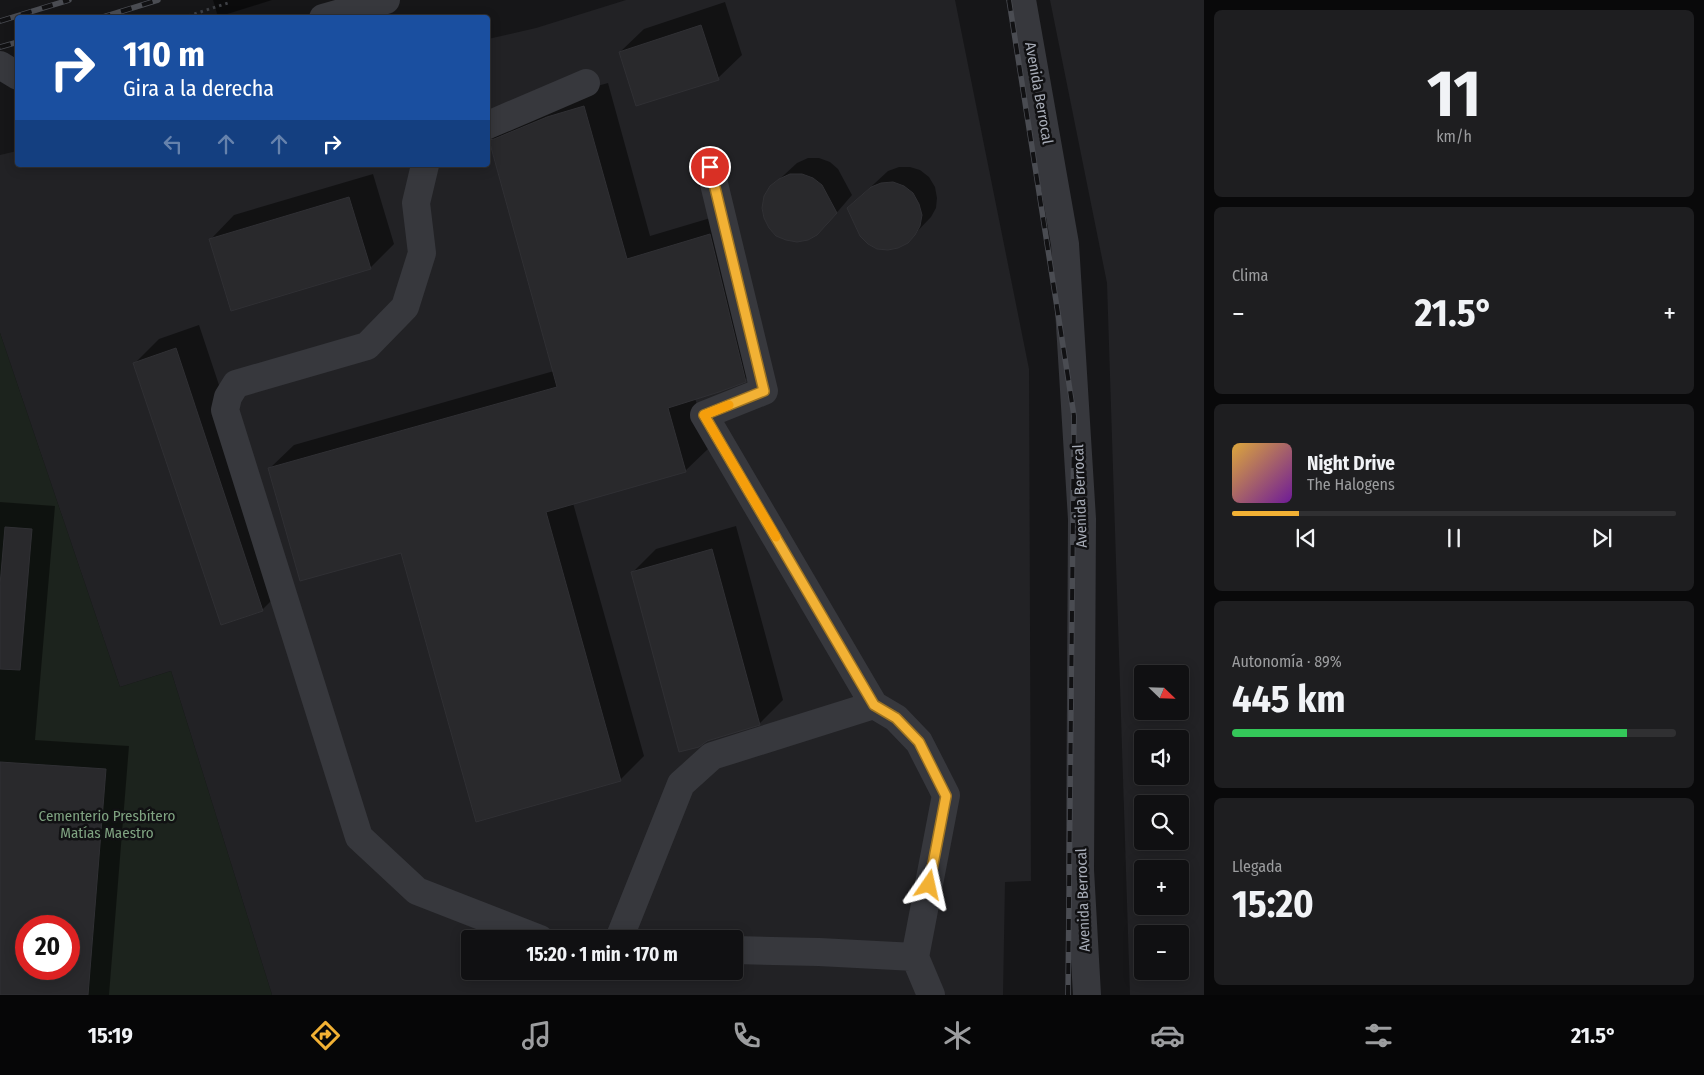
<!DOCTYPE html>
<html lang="es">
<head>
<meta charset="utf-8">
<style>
  body { margin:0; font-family:"Fira Sans Condensed",sans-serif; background:#1e1e20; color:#f1f3f6; height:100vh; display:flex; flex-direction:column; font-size:19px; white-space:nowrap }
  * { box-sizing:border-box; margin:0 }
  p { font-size:16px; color:#9c9d9f }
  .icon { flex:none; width:28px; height:28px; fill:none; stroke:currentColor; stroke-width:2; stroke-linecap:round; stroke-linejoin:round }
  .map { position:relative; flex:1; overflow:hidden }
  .sheet { display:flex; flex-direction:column; gap:10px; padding:10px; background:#09090a; width:500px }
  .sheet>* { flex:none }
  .hud { position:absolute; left:15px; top:15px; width:475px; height:152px; border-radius:5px; box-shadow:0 2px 12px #0003,0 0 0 1px #303032; background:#1a4fa0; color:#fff; overflow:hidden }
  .needle { width:32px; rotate:113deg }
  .tools { position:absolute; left:1134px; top:665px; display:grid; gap:10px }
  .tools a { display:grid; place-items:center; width:55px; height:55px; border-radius:5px; background:#101012; box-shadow:0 2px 12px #0003,0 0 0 1px #303032; font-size:25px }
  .speed { position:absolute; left:15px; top:915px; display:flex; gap:10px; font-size:25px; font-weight:700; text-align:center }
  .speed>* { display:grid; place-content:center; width:65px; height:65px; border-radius:50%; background:#101012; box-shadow:0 2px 12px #0003,0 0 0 1px #303032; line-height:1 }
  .speed .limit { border:8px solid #d22; background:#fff; color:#111 }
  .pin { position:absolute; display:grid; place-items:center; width:42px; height:42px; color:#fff; margin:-21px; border:2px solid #fff; border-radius:50%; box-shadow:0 1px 5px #0007 }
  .me { position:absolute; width:55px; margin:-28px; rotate:11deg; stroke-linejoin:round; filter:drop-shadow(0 0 4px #0008) }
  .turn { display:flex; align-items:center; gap:18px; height:105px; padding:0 25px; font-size:22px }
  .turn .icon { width:65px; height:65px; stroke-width:2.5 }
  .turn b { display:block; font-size:35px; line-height:42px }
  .lanes { display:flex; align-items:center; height:48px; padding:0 25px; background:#0003; justify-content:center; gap:25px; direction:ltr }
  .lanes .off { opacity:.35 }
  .big { font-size:38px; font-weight:700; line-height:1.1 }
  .sheet .card { flex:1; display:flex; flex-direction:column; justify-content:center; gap:8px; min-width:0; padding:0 18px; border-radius:8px; background:#1e1e20 }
  .sheet .dial { align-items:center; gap:0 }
  .dial b { font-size:65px; line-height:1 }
  .song { display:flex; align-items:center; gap:15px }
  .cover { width:60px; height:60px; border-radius:8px; background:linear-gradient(135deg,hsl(40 70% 55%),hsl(280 70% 35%)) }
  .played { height:5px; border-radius:2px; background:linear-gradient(90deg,#f2b134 15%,#303032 15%) }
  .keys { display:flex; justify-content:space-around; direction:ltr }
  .heat { display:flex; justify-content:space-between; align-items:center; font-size:28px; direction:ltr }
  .charge { height:8px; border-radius:4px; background:linear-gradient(90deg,#34c759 89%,#303032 0) }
  .trip { position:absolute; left:461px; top:930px; width:282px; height:50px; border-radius:5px; background:#101012; box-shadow:0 2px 12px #0003,0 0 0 1px #303032; font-weight:700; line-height:50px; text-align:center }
  .tab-bar { display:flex; height:80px; justify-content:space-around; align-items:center; background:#060607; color:#9c9d9f }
  .tab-bar .icon { width:35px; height:35px }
  .tab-bar .current { color:#f2b134 }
  .tab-bar b { font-size:22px; color:#f1f3f6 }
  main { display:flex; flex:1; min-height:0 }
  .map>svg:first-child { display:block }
  .built { fill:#222225; fill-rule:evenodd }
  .green { fill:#1c231d; fill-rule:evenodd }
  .shadow { fill:#0007; fill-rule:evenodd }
  .building { fill:#29292c; stroke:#303034; fill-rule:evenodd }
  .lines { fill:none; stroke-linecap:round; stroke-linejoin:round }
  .path { stroke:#3d3f44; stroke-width:3; stroke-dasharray:2.5 4; stroke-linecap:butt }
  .minor { stroke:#37383d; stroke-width:28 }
  .rail-casing { stroke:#4a4c52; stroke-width:5.5 }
  .rail { stroke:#111113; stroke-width:4; stroke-dasharray:11; stroke-linecap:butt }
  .route-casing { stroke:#9d7322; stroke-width:12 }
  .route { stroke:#f2b134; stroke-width:9 }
  .slow { stroke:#f59e0b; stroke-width:9 }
  .labels { text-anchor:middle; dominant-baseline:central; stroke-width:5; stroke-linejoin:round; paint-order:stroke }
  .street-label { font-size:15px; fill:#a8adb8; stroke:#111113 }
  .park-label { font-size:15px; fill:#7fa381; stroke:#111113 }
</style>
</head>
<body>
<main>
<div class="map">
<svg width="1204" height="995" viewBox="0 0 1204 995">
  <rect width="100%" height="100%" fill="#161618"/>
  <path class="built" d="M626,0H955L1029,369L1031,881L1005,882L1003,995H272L171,671L120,687L0,333V155L17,151L18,165H488V39L536,28ZM470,939H735V971H470Z
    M1050,0H1204V995H1130L1107,283ZM1142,674H1180V711H1142ZM1142,739H1180V776H1142ZM1142,804H1180V841H1142ZM1142,869H1180V906H1142ZM1142,934H1180V971H1142Z"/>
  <path class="green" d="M0,333L120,687L171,671L272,995H0ZM26,926H69V969H26Z"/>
  <path class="shadow" d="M213,0H272L218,17Z
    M725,2L742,55L718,78L620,52L644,29Z
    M608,83L650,236L734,211L769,357L745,380L695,398L709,448L685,471L573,503L644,756L620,780L402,551L270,468L294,445L554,371L490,141L514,117L572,93Z
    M808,158H819L830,162L838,169L852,195L833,217L771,187L797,163Z
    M899,167H910L920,170L929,177L935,187L937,198L936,208L931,217L907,242L848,208L888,171Z
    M373,174L394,244L370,268L211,239L234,215Z
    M199,325L286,586L262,610L135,363L159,339Z
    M0,502L55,506L35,740L129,746L109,995H0ZM26,926H69V969H26Z
    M736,526L783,700L759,724L633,572L656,549Z"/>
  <path class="building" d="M701,25L719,80L636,106L619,52Z
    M584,106L627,259L710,234L746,382L719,392L668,408L686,472L546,512L621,781L476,822L401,553L300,581L268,468L557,387L489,140L494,139L547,117Z
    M790,174H802L813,178L822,185L837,213L817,235L808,240L797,242L786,240L776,236L769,228L764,218L762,208L764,196L770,186L779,179Z
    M893,182L904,186L913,193L919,204L922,215L920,226L915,235L908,243L898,248L888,250L877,249L868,244L860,236L847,208L871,187L881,183Z
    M349,197L371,269L231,311L209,239Z
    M176,348L263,611L221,625L133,363Z
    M5,527L32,529L20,670L0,669V585Z
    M712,549L760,725L707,741L699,747L679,752L631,572Z
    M0,762L106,769L88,995H0ZM26,926H69V969H26Z"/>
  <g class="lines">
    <path class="path" d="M182,18L228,3"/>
    <path class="minor" d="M1022,0L1065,244L1082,519L1080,870L1087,995
      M323,18L386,0
      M0,65L18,76
      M488,125L586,83
      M425,165L416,203L422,253L405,307L367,346L236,384L228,397L225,410L359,837L417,891L540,939
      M710,167L764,391L704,415L874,705L896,718L919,742L946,795L915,957L931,995
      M619,939L681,784L712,756L874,705
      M735,950L819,952L915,957"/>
    <defs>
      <path id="rail" d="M1009,0L1074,416L1068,995
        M100,18L158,0
        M0,21L69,0
        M0,47L18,42"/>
    </defs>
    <use href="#rail" class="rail-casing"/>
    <use href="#rail" class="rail"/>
  </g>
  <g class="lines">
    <defs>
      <path id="route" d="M710,167L764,391L704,415L874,705L896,718L919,742L946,796L929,885"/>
    </defs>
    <use href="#route" class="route-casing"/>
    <use href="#route" class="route"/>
    <path class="slow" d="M729,405L704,415L776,537"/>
  </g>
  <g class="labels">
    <g class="street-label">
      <text transform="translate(1039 93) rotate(80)">Avenida Berrocal</text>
      <text transform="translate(1080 496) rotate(-92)">Avenida Berrocal</text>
      <text transform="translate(1083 900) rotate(-92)">Avenida Berrocal</text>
    </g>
    <g class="park-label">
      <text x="107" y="816">Cementerio Presbítero<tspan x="107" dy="17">Matías Maestro</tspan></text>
    </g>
  </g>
</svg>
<div class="tools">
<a><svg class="needle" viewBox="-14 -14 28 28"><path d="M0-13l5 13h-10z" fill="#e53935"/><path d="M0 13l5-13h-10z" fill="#9c9d9f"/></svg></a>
<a><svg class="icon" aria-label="sound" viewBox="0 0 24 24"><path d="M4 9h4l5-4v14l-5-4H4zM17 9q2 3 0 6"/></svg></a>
<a><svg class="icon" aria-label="search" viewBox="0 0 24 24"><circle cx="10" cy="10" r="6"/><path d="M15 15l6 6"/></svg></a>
<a>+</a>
<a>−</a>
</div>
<div class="speed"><div class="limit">20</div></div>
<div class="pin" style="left:710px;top:167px;background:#d93025"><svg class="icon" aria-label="arrive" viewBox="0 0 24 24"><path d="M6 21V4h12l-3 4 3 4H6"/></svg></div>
<svg class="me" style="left:929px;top:885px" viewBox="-20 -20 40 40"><path d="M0-17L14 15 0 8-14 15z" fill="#f2b134" stroke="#fff" stroke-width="4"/></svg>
<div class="trip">15:20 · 1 min · 170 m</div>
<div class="hud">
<div class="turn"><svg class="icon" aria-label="right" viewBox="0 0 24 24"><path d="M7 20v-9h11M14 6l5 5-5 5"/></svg><div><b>110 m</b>Gira a la derecha</div></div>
<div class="lanes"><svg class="icon off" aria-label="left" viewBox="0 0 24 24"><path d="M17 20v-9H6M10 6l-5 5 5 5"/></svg><svg class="icon off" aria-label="ahead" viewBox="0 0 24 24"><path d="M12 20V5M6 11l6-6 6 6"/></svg><svg class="icon off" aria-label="ahead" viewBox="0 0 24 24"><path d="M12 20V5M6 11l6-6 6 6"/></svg><svg class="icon" aria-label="right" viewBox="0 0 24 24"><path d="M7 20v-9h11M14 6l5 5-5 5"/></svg></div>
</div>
</div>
<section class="sheet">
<div class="card dial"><b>11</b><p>km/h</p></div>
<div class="card"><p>Clima</p>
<div class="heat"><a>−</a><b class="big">21.5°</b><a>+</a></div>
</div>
<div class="card">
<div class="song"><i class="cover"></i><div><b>Night Drive</b><p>The Halogens</p></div></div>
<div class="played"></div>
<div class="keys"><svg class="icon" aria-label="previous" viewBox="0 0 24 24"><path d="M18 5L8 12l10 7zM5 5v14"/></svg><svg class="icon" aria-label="pause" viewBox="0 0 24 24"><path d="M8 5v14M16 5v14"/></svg><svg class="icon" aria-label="next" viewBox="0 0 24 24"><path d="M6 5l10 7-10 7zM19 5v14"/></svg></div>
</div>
<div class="card"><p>Autonomía · 89%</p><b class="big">445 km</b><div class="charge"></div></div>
<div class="card"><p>Llegada</p><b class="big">15:20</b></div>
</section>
</main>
<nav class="tab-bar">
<b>15:19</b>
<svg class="icon current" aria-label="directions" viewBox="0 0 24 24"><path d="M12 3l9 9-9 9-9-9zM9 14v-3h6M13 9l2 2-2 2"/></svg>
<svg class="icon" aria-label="music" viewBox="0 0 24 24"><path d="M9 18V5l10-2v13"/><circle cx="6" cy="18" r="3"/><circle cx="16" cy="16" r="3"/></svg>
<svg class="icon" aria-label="phone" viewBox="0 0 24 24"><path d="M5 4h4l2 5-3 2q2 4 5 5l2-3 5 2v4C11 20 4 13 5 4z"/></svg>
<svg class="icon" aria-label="climate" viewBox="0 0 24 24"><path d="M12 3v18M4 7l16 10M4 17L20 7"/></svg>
<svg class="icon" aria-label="car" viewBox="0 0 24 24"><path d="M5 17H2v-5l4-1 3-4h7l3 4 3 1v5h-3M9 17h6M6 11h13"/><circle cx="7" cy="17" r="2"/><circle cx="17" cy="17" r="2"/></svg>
<svg class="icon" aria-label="filters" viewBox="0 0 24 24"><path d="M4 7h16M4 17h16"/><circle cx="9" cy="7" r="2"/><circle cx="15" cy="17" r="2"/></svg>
<b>21.5°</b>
</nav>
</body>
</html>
